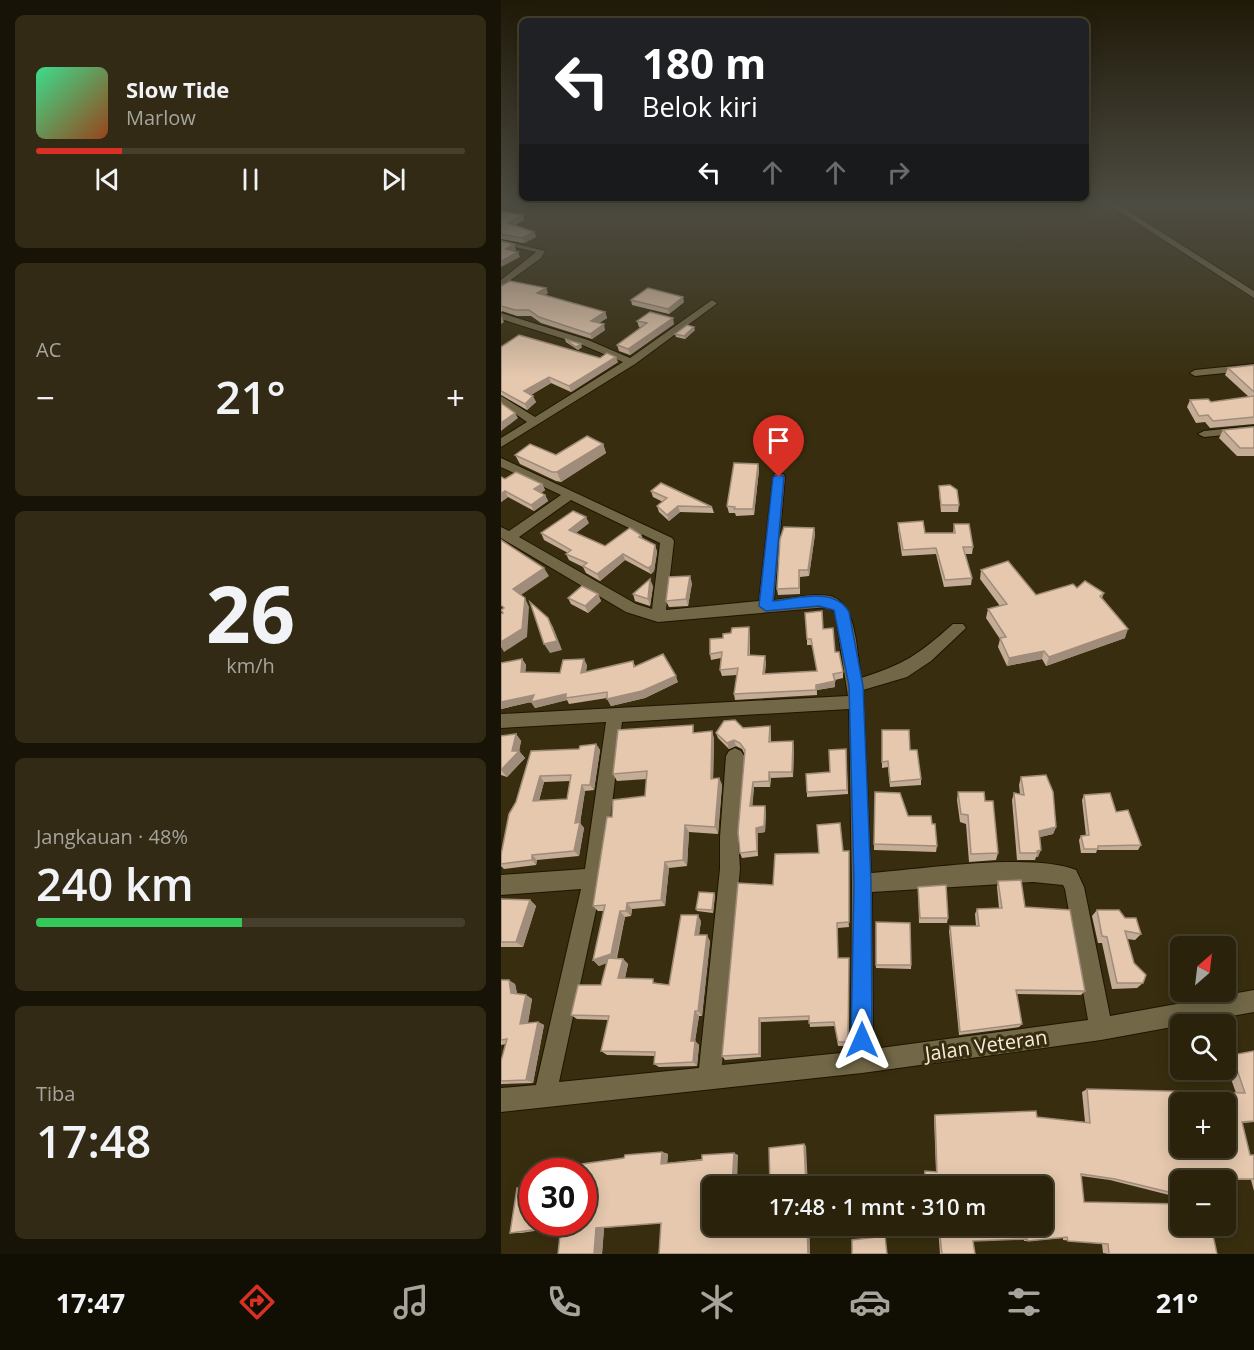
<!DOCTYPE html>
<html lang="id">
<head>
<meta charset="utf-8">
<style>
  body { margin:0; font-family:"Open Sans",sans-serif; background:#322a14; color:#f1f3f6; height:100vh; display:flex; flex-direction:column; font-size:22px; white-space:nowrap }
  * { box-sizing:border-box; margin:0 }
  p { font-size:20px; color:#a5a49d }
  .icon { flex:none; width:33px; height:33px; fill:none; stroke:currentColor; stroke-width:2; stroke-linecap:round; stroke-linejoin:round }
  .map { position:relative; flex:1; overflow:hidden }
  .sheet { display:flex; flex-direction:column; gap:15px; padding:15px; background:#171306; width:501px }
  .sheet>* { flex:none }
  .guide { position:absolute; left:18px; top:18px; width:570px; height:183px; border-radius:9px; box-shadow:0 3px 15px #0003,0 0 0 2px #463f2c; background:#202124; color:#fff; overflow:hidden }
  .needle { width:39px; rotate:28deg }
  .fabs { position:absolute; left:669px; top:936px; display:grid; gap:12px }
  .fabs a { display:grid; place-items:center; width:66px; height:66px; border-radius:9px; background:#2a220b; box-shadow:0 3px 15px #0003,0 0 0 2px #463f2c; font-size:30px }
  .speed { position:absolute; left:18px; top:1158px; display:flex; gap:12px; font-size:30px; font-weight:700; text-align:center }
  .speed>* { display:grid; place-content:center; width:78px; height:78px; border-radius:50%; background:#2a220b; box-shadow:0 3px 15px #0003,0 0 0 2px #463f2c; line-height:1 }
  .speed .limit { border:9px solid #d22; background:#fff; color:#111 }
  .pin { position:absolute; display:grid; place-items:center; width:51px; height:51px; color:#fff; margin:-62px -26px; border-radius:50% 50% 50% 0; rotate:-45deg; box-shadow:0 0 6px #0007 }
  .pin .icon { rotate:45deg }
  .me { position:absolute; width:66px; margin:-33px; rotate:0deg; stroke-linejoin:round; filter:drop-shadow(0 0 4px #0008) }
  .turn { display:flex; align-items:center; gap:21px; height:126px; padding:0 24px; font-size:27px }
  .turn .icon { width:78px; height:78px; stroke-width:2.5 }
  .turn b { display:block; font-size:42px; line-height:51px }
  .lanes { display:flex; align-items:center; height:57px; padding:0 24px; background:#0003; justify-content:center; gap:30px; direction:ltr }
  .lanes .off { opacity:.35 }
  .big { font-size:45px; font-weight:600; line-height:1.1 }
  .sheet .card { flex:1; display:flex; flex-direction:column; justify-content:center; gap:9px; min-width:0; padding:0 21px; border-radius:9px; background:#322a14 }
  .sheet .dial { align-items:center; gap:0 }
  .dial b { font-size:78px; line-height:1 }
  .song { display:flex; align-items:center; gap:18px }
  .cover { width:72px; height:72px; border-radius:9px; background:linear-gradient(135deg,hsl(150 70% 55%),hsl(20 70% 35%)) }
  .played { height:6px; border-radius:3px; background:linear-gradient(90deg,#d93025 20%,#463f2c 20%) }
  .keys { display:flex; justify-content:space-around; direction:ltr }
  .heat { display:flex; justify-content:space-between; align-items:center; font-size:33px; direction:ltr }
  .charge { height:9px; border-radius:4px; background:linear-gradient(90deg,#34c759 48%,#463f2c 0) }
  .trip { position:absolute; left:201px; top:1176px; width:351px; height:60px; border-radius:9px; background:#2a220b; box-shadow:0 3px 15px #0003,0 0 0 2px #463f2c; font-weight:600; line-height:60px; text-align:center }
  .tabs { display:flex; height:96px; justify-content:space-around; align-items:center; background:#110e04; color:#a5a49d }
  .tabs .icon { width:42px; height:42px }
  .tabs .selected { color:#d93025 }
  .tabs b { font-size:27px; color:#f1f3f6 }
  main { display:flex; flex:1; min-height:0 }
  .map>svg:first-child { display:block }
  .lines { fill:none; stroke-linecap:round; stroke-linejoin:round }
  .minor-casing { stroke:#1f1500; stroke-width:2 }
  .minor { fill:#726747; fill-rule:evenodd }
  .wall { fill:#c5ac96; fill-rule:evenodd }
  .shaded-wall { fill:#a08c7a }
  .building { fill:#e5c8ae; stroke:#a08c7a; stroke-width:1.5; fill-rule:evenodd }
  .route { fill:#1a73e8; stroke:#114b97; stroke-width:1.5 }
  .labels { text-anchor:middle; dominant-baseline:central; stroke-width:6; stroke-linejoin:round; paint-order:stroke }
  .near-street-label { font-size:20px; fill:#f5eedd; stroke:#382e0f }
</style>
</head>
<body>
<main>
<section class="sheet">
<div class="card">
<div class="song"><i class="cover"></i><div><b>Slow Tide</b><p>Marlow</p></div></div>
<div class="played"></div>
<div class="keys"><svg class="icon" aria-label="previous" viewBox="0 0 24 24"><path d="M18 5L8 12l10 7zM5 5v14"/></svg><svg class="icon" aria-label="pause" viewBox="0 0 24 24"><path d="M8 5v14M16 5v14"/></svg><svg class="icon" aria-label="next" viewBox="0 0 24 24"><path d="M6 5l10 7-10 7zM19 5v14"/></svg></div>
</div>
<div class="card"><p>AC</p>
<div class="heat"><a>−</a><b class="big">21°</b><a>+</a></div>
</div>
<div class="card dial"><b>26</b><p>km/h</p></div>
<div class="card"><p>Jangkauan · 48%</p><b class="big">240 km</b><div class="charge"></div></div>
<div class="card"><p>Tiba</p><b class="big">17:48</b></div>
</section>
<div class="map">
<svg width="753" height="1254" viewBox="0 0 753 1254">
  <rect width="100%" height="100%" fill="#382e0f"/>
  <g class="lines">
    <defs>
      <path id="minor" d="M604,202H613L753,291V298Z
        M0,240L44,251L40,258L0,287V280L35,252L0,244Z
        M211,300L216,303L214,305L134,364L0,447V438L26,422L0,404V396L34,417L122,362L79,344L0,319V313L87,340L129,358Z
        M753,364V370L694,376L689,373L694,370Z
        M753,426V432L703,437L697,434L703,431Z
        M0,458L171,538L173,541L165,610L258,601L272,477L274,474H282L284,477L273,600C290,598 312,593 329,596C356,602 356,654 360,678C404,664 417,655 452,624H462L465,628L430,661L406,677L362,690L370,873C421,869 531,852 575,870L583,887L609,1016L753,990V1012L600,1040L361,1073L0,1112V1088L35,1085L80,889L0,895V875L84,869L105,722L0,728V714L347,696L334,612L327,607L157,622L125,612L3,540L0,538V527L8,531L60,495L0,467ZM70,500L159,543L151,609L135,604L18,537ZM348,709L351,883L350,1052L221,1065L239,869L237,837L243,756L240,751L234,748L228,751L225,756L219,837V869L198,1068L58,1082L102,878L121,722ZM532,882L562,885L564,889L587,1020L372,1049L371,892Z"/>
    </defs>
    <use href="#minor" class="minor-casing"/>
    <use href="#minor" class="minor"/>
  </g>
  <path class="wall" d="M0,211L23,220L14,225L33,232L35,237L23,243L0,239Z
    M0,286L47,293L44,295L104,312L106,318L98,323L104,330L91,339L40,323L30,316H16L1,311L0,313Z
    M130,300L183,302L168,314L131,305Z
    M136,321L173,324L129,355L118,351L116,345L140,328L138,327Z
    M194,330L184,339L175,337L174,334Z
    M64,339L81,347L77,350L65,342Z
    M0,347L117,362L70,392L50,383L30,395L35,402L26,410L0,395Z
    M753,365V424L709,428L704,422L695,423L686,407L689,400L710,402L748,397L724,375L727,368Z
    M753,427V456H736L718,438L722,430Z
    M102,444L105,453L60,482L55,481L19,464L14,455H55Z
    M257,464L258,470L253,515L235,516L234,513H228L226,506Z
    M4,479L41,484L44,490L40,493L44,495L47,501L33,511L7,497L0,502Z
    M438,486L458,505L457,512H440L438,492Z
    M150,491L211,507L213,513L179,512L168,521L158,512L156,506L162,502L152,497Z
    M88,523L75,533L104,546L140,535L142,539L154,545L156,552L153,571L150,574L124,560L99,581L85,573L82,567L68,560L65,554L67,553L43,540L40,533Z
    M397,523L424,533H452L453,524L472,547L471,554H464L471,578L470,585L443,587L435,554L401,556L397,529Z
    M313,528L314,534L308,576L299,577V594L277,595L276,589Z
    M480,570L535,595L576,588L603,593L601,598L624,638L545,666L541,659L506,666L497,647L499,639L485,618L487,609L499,606L479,579Z
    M191,583L187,606L168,607L165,601Z
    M152,586L149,606L134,601L132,594Z
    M97,594L100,601L87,613L70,604L67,598Z
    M322,629L334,652L342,672V678L334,680V687L316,690V695L234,700L233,694L236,675L221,676L219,670L220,658L210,660L209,654L249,633V655L265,662L264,674L316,671L311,645H306V639Z
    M21,659L25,665L24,672L59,673L86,665L85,672L132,661L134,666L177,682L144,698L110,706L106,698L68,704L66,700L34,708L30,702L0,709V663Z
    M269,726L270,732V742L293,747L292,777L270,778L269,787H253L251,806L265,811L264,832L257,833V856L241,858L239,853L243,753L241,749L235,746L228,749L217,738L215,733L242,728Z
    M381,730L409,750L420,779V785L389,787L387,767L381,768Z
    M211,731L213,739L212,779L218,778L221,785L217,834L188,832L186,866L168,868L164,906L131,909L130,916L124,917L116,958L122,959L127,964L124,978L168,985L200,921L198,935L209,941L201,1016H198L194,1041L198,1045L196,1066L158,1067L153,1064L154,1056L106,1055L100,1051L107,1020L76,1019L70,1015L100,985L106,963L98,966L92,960L103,911H97L92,906L111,817L144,796L146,779L116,781L112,774L195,733Z
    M15,734L20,741L18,751L24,758L6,777L0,775V736Z
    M95,744L99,750L93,790L84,791L79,823L83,828L78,856L36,860L35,865L3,869L0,866V855L30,751L78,749ZM69,781L66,799L38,801L43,782Z
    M345,749L347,794L306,797V792L329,772Z
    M520,777L555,827L552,834L539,837L537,857H535L534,860H516L511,800L513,793L519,794L518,785Z
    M374,792L407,816L431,824L436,846L435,852L373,850Z
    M457,792L484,801L497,853L495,860L468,862L465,824L459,822L456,800Z
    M583,795L615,812L640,845L637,850H596L595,853H580L578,840L580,836H585L581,800Z
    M339,823L348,927L337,928V958H348V1046H337L334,1026L309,1027L308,1020L260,1022V1057L224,1060L221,1056L272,885L318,853Z
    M497,881L524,907L584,991L580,995L515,994L521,1024L518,1027L458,1035L448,931L449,926H475L474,914L476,909L498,908L496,887Z
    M417,887L447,918L446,923H418Z
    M213,893L214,895L212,913L196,911L195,909Z
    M0,899L29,900L35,906L22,947H0Z
    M596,910L624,918L640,934L634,940L626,939L633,963L642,983L636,988L611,989L601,943H597L591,916Z
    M375,922L410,965V969L375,968Z
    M0,980L14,984L16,994L25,995L31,999L27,1023L37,1022L43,1025L32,1083L0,1084V1061L5,1044L0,1045Z
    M753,1051V1122L741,1123L749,1155H753V1191L750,1180H680V1198L609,1180L580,1176L583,1202L680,1204L608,1254L602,1253L601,1244L562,1240V1238L527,1241H523V1239L472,1241L474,1254H439L437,1227L424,1228V1226H542V1186H423V1173L424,1171L435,1172L433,1117L434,1115L536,1117L584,1122L581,1092L586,1089L735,1093L724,1062V1058L731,1055Z
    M161,1152L167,1154L166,1163L237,1155L212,1226H308L309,1254H158L160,1223L103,1228L101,1254H57L60,1227L20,1233H9L32,1222Z"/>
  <path class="shaded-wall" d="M22,215L23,220L9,228L7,223Z
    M33,232L35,237L23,243L21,238Z
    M13,244L15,250L7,254L5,249Z
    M17,252L19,257L0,267V261Z
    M45,288L47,293L38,299L36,293Z
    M182,297L183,302L168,314L167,309Z
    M104,312L106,318L92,327L90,321Z
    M0,317H1L3,322L0,324Z
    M172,318L173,324L129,355L127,349Z
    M103,324L104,330L91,339L89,334Z
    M193,327L194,330L184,339L183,336Z
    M80,344L81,347L77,350L75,347Z
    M115,357L117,362L70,392L68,386Z
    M48,377L50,383L26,397L23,391Z
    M32,396L35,402L26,410L24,404Z
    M14,413L17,418L0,431V423Z
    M102,444L105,453L60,482L56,472Z
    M257,464L258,470L253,515L252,509Z
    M41,484L44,490L36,496L33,489Z
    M4,491L7,497L0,502V494Z
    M44,495L47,501L33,511L30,505Z
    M177,506L179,512L168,521L166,515Z
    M85,517L88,523L71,536L68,530Z
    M313,528L314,534L308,576L307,570Z
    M154,545L156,552L153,571L150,574L147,568Z
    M122,554L124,560L99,581L96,574Z
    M43,568L48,576L17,597L12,589Z
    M189,576L191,583L187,606L185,599Z
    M149,579L152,586L149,606L147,599Z
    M97,594L100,601L87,613L84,606Z
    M24,598L28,607L26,637L3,652L0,647V642Z
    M47,618L52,627L61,650L49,653L43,644Z
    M248,627L249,633L248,661L247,655Z
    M627,629L624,638L545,666L548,657Z
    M543,651L541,659L506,666L508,658Z
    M264,656L265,662L263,680L262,674Z
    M21,659L25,665L24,679L20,672Z
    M83,659L86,665L83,679L80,673Z
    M175,676L177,682L144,698L110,706L106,699Z
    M334,681V687L316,690V695L315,685Z
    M65,694V698L66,700L34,708L30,702L0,709V702L33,695Z
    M269,726L270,732L269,747L268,742Z
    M211,731L213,739L212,786L210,779Z
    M15,734L20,741L18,751L24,758L6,777L0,770L11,751Z
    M233,740L235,746L228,749L226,743Z
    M292,741L293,747L292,777L291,772Z
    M95,744L99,750L93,790L89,785Z
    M268,772L270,778L269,787L268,781Z
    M39,776L43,782L36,807L32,801Z
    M218,778L221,785L217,834L214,827Z
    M252,782L253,787L251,812L249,806Z
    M81,785L84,791L79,823L83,828L78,856L73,851L74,823Z
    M264,806L265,811L264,832L257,833V856L256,851L255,828Z
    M184,825L188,832L186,866L182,860Z
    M555,827L552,834L535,838L538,831Z
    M540,850L537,857H535L537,853L536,851Z
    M31,855L36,860L35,865L31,860Z
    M164,862L168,868L164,906L160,900Z
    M213,893L214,895L212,913L211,910Z
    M29,900L35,906L22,947L15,942Z
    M126,903L131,909L130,916L125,911Z
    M119,911L124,917L115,959L98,966L92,960Z
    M197,915L200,921L197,941L194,935Z
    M206,935L209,941L201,1016L197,1011Z
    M122,959L127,964L123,983L117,978Z
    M8,980L14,984L17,997L10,993Z
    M25,995L31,999L26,1027L19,1024Z
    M194,1011L198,1016L194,1041L198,1045L196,1066L192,1062L190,1041Z
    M258,1018L260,1022V1057L258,1054Z
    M37,1022L43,1025L32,1083L25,1080Z
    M303,1144L305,1146L307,1186H305Z
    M161,1152L167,1154L166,1166L160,1164Z
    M233,1153L237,1155L236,1186H231Z
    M306,1226H308L309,1254H307Z
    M95,1228H103L101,1254H93Z"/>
  <path class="building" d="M0,211L22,215L7,223L33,232L21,238L0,234Z
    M0,241L13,244L5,249L17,252L0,261Z
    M9,281L45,288L36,293L104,312L90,321L103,324L89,334L38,317L28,310H14L0,306V286Z
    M147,288L182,297L167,309L130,300Z
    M149,312L172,318L127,349L116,345L146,323L136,321Z
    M186,325L193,327L183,336L174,334Z
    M18,335L99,358L106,353L115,357L68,386L48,377L23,391L32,396L24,404L0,391V347Z
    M64,339L80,344L75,347Z
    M753,365V392L727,368Z
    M753,396V417L712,421L707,415L698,416L689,400L707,399L710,402Z
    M0,403L14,413L0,423Z
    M753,427V448H739L722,430Z
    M86,436L102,444L56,472H51L14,455L29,444L55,455Z
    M233,463L257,464L252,509H233L234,507L226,506Z
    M15,472L41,484L33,489L44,495L30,505L4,491L0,494V477L4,479Z
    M160,483L211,507L177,506L166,515L156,506L166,498L150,491Z
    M449,485L456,490L458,505H440L438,486Z
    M72,511L85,517L68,530L104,546L129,528L140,535L138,537L154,545L151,565L147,568L122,554L96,574L82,566L86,563L65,554L70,550L40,533Z
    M422,521L424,533H454L453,524H468L472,547H462L471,578L444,580L435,548L402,550L397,523Z
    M283,527L313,528L307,570H298V588L276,589L279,539Z
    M0,540L43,568L12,589L24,598L21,629L0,642V614L2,613L0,610L3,608L0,605Z
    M507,561L535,595L572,584L576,588L584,581L603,593L599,596L627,629L548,657L543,651L508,658L499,638L505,637L487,609L506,604L480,570Z
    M189,576L185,599L165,601L168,577Z
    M149,579L147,599L132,594Z
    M81,586L97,594L84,606L67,598Z
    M29,602L47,618L56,641L43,644Z
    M321,611L322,629L332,628L334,652H338L342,672L332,674L334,681L315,685V690L233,694L237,668L219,670L221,652L209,654V639L222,638V634L230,633L231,628L248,627L247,655L264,656L262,674L316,671L310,639H306L304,613Z
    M162,654L175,676L141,691L106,699V692L65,698V694L30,702L33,695L0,702V663L21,659L20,672L59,673L62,660L83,659L80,673L132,661L133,667Z
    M234,720L242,728L269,726L268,742L292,741L291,772H268V781L252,782L249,806H264L263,826L255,828L256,851L239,853L237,832L244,750L239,743L233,740L226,743L215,733L223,721Z
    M192,725V733L211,731L210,779L218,778L214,827L184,825L182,860L164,862L160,900L126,903L125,911H119L110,954L92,960L104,905L92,906L106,817H111L112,800L144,796L146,771L112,774L117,730Z
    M381,730H408L409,750H416L420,779L389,782L387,761L381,762Z
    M15,734L11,751H18L0,770V736Z
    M95,744L89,785H81L74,823L79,822L73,851L31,855V860L0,864V855L8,814L15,802L30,751L78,749L79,746ZM70,775L66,799L32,801L39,776Z
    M345,749L346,790L306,792L305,774L329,772L328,750Z
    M545,775L552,792L555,827L538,831L540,850L536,851L537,853H519L513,793L523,795L520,777Z
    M374,792L399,793L407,816H430L431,824H434L436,846L373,844Z
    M457,792H483L484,801H492L497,853L470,854L467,815L460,814Z
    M609,793L615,812L627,810L640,845L597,846V849H583L580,836L588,835L583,795Z
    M339,823L342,851H348V922L336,923L337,958H348L347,1042H337L333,1022L308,1023V1016L258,1018V1054L221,1056L237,883L272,885L274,854L318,853L316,825Z
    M520,880L524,907L569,910L584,991L515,990L521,1024L459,1032L449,926H478L476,909L501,908L497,881Z
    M445,885L447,918H419L417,887Z
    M198,892L213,893L211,910L195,909Z
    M0,899L29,900L15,942H0Z
    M596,910H618L624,918H635L640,934L624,931L633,963L645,975L642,983H616L606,937L601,936Z
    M180,915H197L194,935H206L197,1011H194L190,1041H194L192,1062L153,1064L154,1052L100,1051L108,1016L70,1015L77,985H100L107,958L122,959L117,978L152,979V983L168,985Z
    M375,922L409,923L410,965H375Z
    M0,980H8L10,993L25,995L19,1024L37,1022L25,1080L0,1081V1061L6,1039L0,1040Z
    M753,1051V1121L741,1122L749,1155H753V1179H700V1180H680V1195L614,1179L580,1174L583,1202L680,1204V1226H710L716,1254H608L607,1244L567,1241L566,1237L527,1241L526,1239L472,1241L474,1254H441L438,1227L425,1228V1226H542V1186H424V1171L436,1172L434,1115L535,1111L536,1117L589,1123L586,1089L744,1093L731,1055ZM680,1102H724V1148H680Z
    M303,1144L305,1186H269L268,1148Z
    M161,1152L160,1164L201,1160V1155L233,1153L231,1186H212V1226H306L307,1254H158L160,1223L95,1228L93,1254H57L60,1226L9,1233L16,1188L32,1186V1222H82V1172H66L67,1166L123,1158L124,1155Z
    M384,1236L386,1254H351V1240Z"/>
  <linearGradient id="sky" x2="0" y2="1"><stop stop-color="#1f1908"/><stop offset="0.54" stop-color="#4d4c42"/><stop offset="1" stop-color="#4d4c42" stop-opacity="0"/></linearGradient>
  <rect width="753" height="377" fill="url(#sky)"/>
  <path class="route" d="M278,474L283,477L272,601C297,598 334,587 348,612L362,686L370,883L371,1040L368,1047L361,1050L353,1047L350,1040L353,883L348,686L333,610L318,606L265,611L258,606L272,477Z"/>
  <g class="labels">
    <g class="near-street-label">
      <text transform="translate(485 1045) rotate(-8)">Jalan Veteran</text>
    </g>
  </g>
</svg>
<div class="fabs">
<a><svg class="needle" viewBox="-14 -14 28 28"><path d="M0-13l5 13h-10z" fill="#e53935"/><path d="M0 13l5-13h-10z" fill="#a5a49d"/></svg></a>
<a><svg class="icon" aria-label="search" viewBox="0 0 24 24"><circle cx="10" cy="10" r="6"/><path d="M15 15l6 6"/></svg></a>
<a>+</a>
<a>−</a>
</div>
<div class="speed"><div class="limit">30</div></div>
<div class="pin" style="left:278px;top:477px;background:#d93025"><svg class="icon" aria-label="arrive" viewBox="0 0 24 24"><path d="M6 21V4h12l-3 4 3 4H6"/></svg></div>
<svg class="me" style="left:361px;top:1040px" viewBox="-20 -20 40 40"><path d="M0-17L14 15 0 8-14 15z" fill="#1a73e8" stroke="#fff" stroke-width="4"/></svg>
<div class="trip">17:48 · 1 mnt · 310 m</div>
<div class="guide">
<div class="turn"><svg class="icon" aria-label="left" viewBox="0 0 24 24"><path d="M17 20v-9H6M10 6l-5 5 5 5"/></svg><div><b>180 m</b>Belok kiri</div></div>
<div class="lanes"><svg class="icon" aria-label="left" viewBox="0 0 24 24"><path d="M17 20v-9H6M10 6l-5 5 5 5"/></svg><svg class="icon off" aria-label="ahead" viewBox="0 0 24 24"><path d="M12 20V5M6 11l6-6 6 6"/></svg><svg class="icon off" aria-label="ahead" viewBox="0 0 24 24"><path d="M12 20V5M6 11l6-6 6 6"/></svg><svg class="icon off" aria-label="right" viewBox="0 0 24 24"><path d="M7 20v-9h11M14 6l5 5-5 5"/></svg></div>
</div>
</div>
</main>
<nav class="tabs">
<b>17:47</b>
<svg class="icon selected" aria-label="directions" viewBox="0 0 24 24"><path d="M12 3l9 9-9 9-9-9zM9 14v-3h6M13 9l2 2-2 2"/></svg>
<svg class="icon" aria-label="music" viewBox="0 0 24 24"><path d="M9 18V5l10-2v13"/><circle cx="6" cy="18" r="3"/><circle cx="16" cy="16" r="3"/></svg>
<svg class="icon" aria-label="phone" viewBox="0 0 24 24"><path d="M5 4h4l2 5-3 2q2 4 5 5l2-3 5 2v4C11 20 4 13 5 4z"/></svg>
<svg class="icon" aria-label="climate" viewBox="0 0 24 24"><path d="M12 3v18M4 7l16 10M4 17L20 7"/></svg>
<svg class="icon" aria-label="car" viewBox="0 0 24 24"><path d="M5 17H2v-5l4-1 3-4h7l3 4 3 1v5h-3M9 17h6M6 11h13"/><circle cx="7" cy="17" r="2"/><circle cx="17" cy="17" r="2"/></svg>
<svg class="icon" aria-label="filters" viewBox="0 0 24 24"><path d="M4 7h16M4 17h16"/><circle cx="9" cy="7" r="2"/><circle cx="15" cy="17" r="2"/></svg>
<b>21°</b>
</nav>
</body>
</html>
